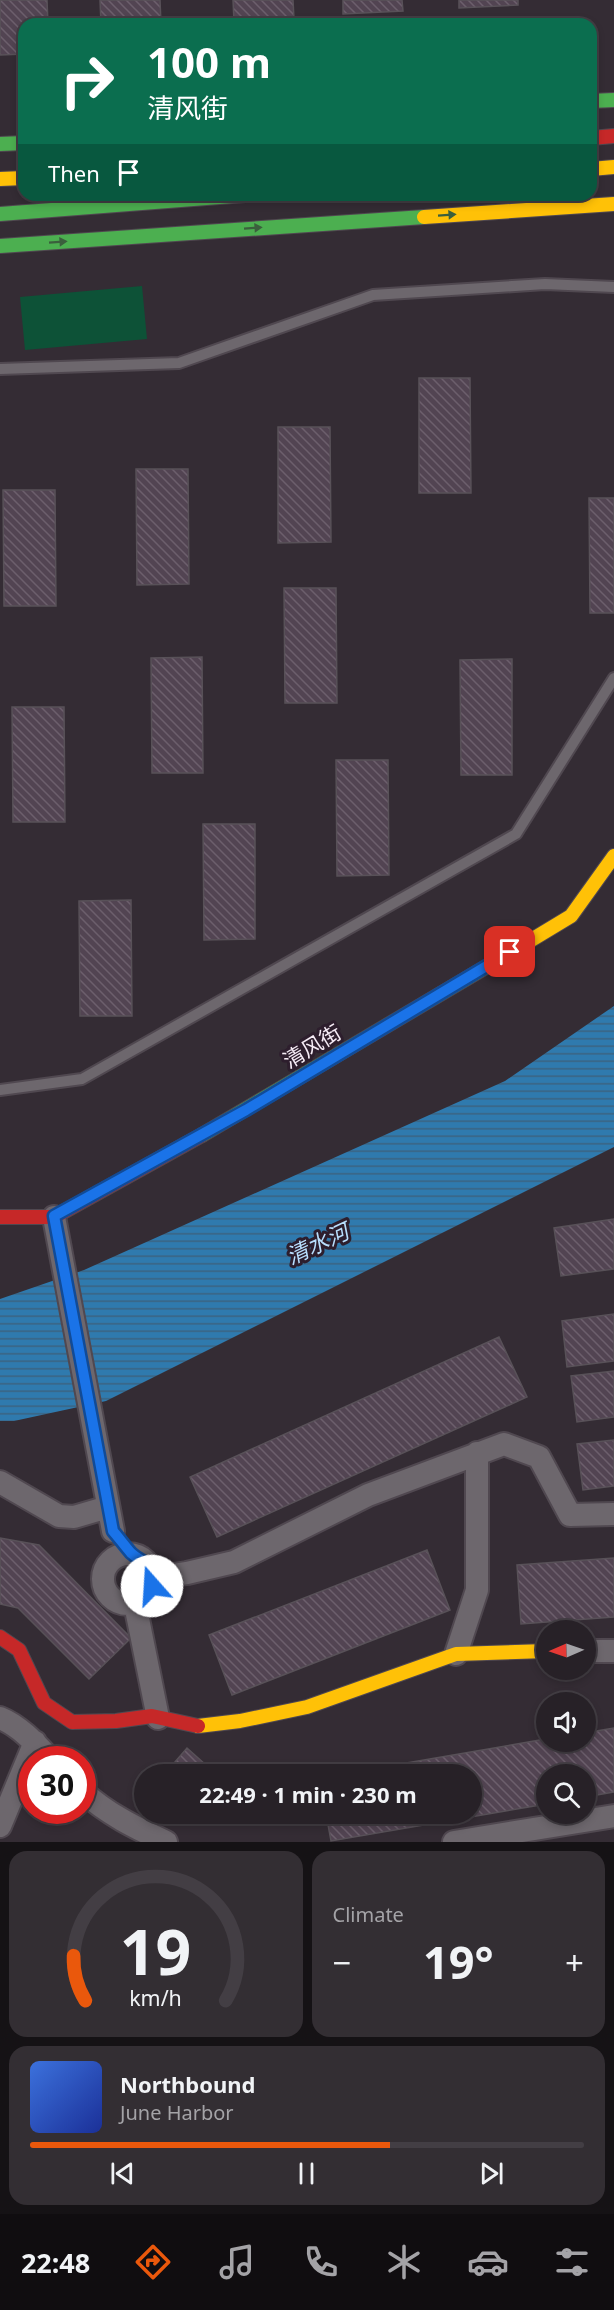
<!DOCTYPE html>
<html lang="en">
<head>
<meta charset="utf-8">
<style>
  body { margin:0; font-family:"Noto Sans","Noto Sans SC",sans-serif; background:#332e33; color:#f1f3f6; height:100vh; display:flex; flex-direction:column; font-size:22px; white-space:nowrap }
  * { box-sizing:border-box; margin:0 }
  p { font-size:20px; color:#a4a3a7 }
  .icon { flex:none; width:33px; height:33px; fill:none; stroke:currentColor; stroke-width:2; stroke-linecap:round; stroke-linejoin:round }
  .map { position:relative; height:1842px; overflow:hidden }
  .drawer { display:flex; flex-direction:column; gap:9px; padding:9px; background:#151215; flex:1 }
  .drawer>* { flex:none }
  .banner { position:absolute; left:18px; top:18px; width:579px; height:183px; border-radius:18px; box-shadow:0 3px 9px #0003,0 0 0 2px #433e44; background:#0b6e4f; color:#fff; overflow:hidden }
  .needle { width:39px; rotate:268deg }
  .controls { position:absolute; left:536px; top:1620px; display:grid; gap:12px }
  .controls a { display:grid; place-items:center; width:60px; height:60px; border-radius:50%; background:#272127; box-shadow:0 3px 9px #0003,0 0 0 2px #433e44; font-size:30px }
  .speed { position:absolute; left:18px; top:1746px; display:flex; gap:12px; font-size:30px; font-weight:700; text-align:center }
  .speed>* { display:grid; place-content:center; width:78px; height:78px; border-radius:50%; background:#272127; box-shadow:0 3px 9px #0003,0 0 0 2px #433e44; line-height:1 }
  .speed .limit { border:9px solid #d22; background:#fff; color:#111 }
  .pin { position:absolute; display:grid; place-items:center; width:51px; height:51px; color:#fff; margin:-26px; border-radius:12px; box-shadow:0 3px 9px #0006 }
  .me { position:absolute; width:66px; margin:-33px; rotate:341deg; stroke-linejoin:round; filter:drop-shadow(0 0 4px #0008) }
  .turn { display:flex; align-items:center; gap:21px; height:126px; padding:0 30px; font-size:27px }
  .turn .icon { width:78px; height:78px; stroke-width:2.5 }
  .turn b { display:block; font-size:42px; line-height:51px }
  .then { display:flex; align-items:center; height:57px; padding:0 30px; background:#0003; gap:12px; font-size:22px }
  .big { font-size:45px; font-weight:700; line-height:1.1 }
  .drawer .tile { flex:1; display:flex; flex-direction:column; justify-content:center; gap:9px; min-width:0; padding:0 21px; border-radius:18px; background:#332e33 }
  .drawer .dial { align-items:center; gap:0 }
  .dial svg { height:156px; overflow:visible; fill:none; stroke:#433e44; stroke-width:7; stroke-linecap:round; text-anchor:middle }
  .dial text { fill:#f1f3f6; stroke:none }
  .song { display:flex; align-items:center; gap:18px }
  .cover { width:72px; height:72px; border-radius:9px; background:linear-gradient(135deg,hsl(220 70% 55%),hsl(230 70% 35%)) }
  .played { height:6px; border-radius:3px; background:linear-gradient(90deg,#ea580c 65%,#433e44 65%) }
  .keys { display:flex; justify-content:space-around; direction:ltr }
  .heat { display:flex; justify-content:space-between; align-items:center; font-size:33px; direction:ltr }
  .drawer .tiles { flex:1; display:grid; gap:9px; grid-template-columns:1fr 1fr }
  .tile:last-child { grid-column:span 2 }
  .trip { position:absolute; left:134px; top:1764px; width:348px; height:60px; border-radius:30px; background:#272127; box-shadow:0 3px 9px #0003,0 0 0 2px #433e44; font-weight:700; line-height:60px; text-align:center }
  .tab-bar { display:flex; height:96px; justify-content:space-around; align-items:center; background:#100d10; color:#a4a3a7 }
  .tab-bar .icon { width:42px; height:42px }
  .tab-bar .on { color:#ea580c }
  .tab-bar b { font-size:27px; color:#f1f3f6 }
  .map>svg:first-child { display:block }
  .green { fill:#0d5237 }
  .water { fill:url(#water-rules) }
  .building { fill:url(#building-back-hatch); stroke:#585158; stroke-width:1.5 }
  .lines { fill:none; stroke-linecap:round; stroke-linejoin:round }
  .lane-casing { stroke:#504850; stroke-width:14 }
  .street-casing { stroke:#504850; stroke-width:26 }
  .fast-casing { stroke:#504850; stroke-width:16 }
  .slow-casing { stroke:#504850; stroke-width:16 }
  .jam-casing { stroke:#504850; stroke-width:16 }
  .lane { stroke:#6d676d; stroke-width:10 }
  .street { stroke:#6d676d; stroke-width:22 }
  .fast { stroke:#4caf50; stroke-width:14 }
  .slow { stroke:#ffc107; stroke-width:14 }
  .jam { stroke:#c62828; stroke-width:14 }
  .oneway { fill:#3b5f3d }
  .route-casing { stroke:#114b97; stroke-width:15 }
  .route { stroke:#1a73e8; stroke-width:10 }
  .labels { text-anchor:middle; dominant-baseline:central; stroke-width:6; stroke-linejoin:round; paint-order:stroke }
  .street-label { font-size:21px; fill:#f6ecf6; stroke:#2d1e2d }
  .water-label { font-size:22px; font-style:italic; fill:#b8defd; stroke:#2d1e2d }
</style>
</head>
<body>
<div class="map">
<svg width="614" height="1842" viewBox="0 0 614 1842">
  <defs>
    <pattern id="water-rules" width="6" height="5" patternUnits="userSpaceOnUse" patternTransform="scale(1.5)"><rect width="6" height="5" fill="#2f7aae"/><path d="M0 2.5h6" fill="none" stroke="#3b6381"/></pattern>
    <pattern id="building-back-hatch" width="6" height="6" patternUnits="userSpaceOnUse" patternTransform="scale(1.5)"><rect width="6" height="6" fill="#524452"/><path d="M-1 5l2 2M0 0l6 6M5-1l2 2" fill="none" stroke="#6c5f6c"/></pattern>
  </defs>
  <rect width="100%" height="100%" fill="#342c34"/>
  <path class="green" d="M142,286L147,339L25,350L20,297Z"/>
  <path class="water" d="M614,1006V1147L106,1401L14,1421H0V1299L84,1270L505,1081Z"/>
  <path class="building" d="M0,0H47L48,24H24V54L0,55Z
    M100,0H160L161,24H101Z
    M233,0H293L294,19L234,22Z
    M343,0H402L403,11L343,14Z
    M459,0H518V5L459,8Z
    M419,378H470L471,493H419Z
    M278,427H330L331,542L278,543Z
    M136,469H188L189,584L137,585Z
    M3,490H55L56,606H4Z
    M589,498H614V613H590Z
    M284,588H336L337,703H285Z
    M202,657L203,773H152L151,658Z
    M512,659V775H461L460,660Z
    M12,707H64L65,822H13Z
    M336,760H388L389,875L337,876Z
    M203,824H255V939L204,940Z
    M131,900L132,1016H80L79,901Z
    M614,1219V1269L561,1276L554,1228Z
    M614,1314V1361L567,1367L562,1321Z
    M499,1337L527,1397L217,1537L190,1477Z
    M614,1371V1417L577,1422L571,1376Z
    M614,1440V1486L583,1490L577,1444Z
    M0,1538L39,1545L131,1638L89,1679L18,1608L0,1604Z
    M427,1550L450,1610L232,1695L209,1635Z
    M614,1558V1617L521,1624L517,1565Z
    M614,1728V1792L585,1797V1774H546V1804L331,1841L326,1814H471V1774H342L546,1739V1742H585V1733Z
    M187,1748L216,1774H188L175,1762Z"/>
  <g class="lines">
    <defs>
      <path id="lane" d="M0,369L179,363L373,295L545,284L614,287
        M0,1090L82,1079L516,834L614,678"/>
      <path id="street" d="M54,1217L113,1531
        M0,1482L59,1516L74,1517L108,1507
        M103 1579a25 25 0 1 1 50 0a25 25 0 1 1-50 0Z
        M153,1578L187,1573L234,1562L368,1495L504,1444L539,1457L570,1515L614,1514
        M135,1604L158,1718
        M585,1651H614
        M456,1654L477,1590V1453
        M0,1718C20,1726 36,1744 51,1760
        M82,1791C107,1814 136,1828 166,1842
        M0,1826L35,1742
        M454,1842L614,1816"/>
      <path id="fast" d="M591,101L614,100
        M0,144L24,143
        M0,214L245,195
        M0,246L424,217
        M202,1135L523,945"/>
      <path id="slow" d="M591,169L614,167
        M0,179L24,178
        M424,217L614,204
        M523,945L571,916L614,856
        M198,1726L240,1721L307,1707L456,1654L546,1651"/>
      <path id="jam" d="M591,138L614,136
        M0,1217H54L202,1135
        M0,1637L19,1650L44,1703L72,1722L116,1721L152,1716L198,1726"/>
    </defs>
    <use href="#lane" class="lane-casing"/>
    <use href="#street" class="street-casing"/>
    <use href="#fast" class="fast-casing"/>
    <use href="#slow" class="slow-casing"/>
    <use href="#jam" class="jam-casing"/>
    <use href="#lane" class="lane"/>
    <use href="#street" class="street"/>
    <use href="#fast" class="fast"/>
    <use href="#slow" class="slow"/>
    <use href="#jam" class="jam"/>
  </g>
  <defs><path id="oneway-solid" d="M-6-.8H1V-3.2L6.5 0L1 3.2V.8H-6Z" transform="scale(1.5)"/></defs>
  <g class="oneway">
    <use href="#oneway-solid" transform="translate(447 215) rotate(-4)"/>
    <use href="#oneway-solid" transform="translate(253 228) rotate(-4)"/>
    <use href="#oneway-solid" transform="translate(58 242) rotate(-4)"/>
  </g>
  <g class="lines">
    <defs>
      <path id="route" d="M152,1586C155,1561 144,1565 131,1553C125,1546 119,1538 113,1531L54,1216L246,1110L510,952"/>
    </defs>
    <use href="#route" class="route-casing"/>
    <use href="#route" class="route"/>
  </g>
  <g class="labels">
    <g class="street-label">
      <text transform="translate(312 1046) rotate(-31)">清风街</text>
    </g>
    <g class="water-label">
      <text transform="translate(317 1243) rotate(-25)">清水河</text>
    </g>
  </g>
</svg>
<div class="controls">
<a><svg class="needle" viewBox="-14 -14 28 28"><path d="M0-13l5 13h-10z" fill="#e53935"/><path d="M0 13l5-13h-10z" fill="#a4a3a7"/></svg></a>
<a><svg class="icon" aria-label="sound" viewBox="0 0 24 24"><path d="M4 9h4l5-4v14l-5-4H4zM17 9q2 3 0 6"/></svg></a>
<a><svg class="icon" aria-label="search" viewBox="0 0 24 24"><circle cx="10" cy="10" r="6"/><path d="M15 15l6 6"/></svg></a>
</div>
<div class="speed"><div class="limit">30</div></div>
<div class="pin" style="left:510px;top:952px;background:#d93025"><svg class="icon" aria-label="arrive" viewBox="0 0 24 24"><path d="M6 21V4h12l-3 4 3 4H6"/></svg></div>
<svg class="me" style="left:152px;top:1586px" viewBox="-20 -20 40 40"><circle r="19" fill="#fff"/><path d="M0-13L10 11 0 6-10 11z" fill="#1a73e8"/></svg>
<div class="trip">22:49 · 1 min · 230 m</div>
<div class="banner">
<div class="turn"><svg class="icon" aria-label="right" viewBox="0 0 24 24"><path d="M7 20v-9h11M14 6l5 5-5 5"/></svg><div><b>100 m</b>清风街</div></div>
<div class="then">Then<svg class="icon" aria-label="arrive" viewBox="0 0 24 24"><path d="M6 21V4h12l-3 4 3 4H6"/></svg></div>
</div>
</div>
<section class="drawer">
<div class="tiles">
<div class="tile dial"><svg viewBox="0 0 100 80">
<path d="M14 69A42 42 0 1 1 86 69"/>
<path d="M14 69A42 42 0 0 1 8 46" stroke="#ea580c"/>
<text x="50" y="56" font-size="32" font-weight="700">19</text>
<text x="50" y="72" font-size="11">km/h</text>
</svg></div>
<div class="tile"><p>Climate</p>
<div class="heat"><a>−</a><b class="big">19°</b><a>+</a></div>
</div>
<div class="tile">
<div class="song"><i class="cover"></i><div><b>Northbound</b><p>June Harbor</p></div></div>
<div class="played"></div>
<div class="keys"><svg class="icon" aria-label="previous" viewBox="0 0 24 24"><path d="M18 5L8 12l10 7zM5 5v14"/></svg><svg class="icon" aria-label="pause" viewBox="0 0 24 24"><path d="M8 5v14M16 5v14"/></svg><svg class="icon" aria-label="next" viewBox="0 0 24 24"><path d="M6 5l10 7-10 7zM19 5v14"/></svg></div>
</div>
</div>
</section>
<nav class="tab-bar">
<b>22:48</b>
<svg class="icon on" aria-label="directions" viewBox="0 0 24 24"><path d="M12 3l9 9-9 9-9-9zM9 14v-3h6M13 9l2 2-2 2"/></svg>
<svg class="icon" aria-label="music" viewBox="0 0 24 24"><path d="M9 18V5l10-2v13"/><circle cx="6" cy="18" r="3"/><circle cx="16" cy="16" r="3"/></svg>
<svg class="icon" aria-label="phone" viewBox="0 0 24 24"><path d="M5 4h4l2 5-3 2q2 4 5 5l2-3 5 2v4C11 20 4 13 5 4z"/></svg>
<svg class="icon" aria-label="climate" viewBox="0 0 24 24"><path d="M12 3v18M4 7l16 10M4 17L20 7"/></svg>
<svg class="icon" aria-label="car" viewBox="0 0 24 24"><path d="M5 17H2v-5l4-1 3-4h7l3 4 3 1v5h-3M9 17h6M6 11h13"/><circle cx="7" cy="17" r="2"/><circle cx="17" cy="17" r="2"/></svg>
<svg class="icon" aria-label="filters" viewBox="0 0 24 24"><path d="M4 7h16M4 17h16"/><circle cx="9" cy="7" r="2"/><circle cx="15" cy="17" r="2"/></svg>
</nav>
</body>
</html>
